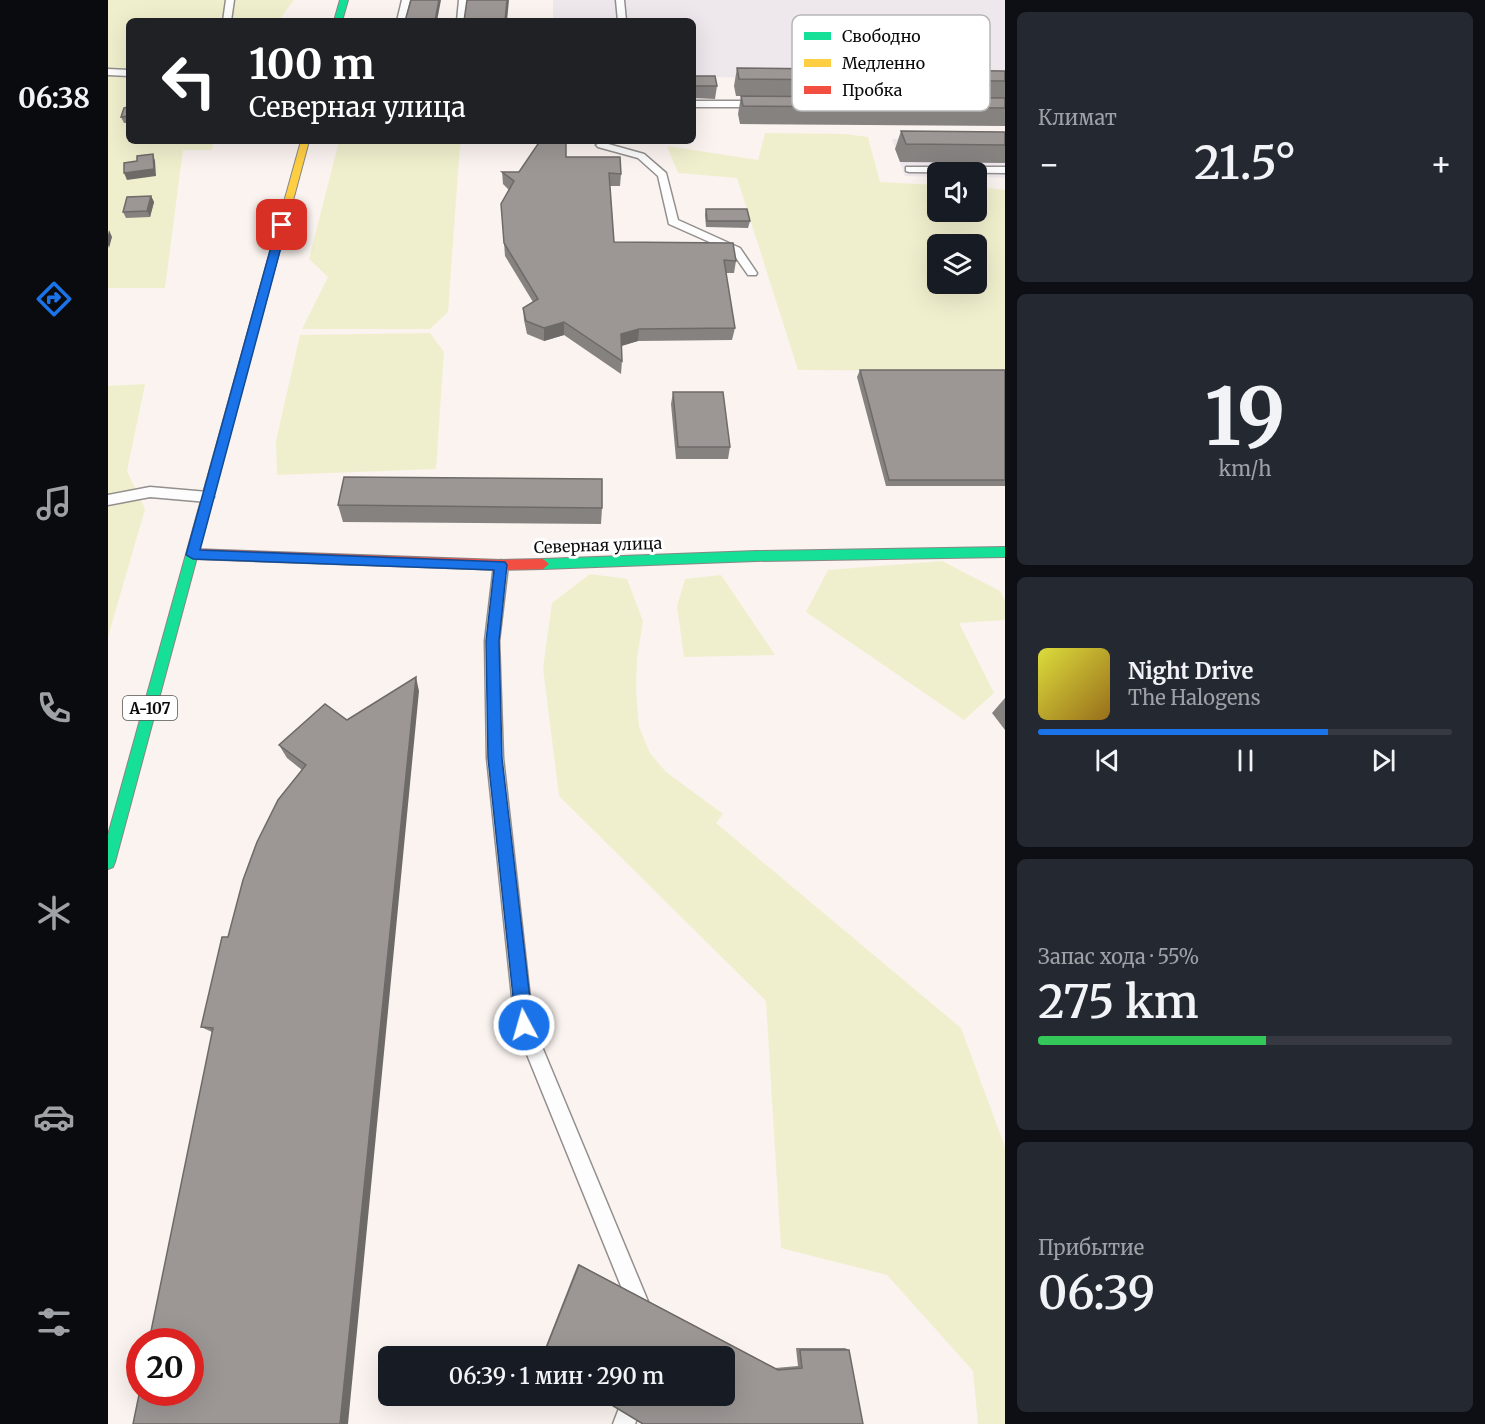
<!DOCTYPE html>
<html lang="ru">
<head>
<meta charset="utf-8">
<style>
  body { margin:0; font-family:Merriweather,serif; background:#242831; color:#f1f3f6; height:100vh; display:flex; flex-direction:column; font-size:22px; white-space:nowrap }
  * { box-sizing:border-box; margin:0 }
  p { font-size:20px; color:#9ea1a6 }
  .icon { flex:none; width:33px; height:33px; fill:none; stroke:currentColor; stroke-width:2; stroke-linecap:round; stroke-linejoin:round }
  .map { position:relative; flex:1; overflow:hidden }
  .drawer { display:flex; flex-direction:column; gap:12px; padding:12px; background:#0d0f14; width:480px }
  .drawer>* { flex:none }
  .banner { position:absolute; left:18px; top:18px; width:570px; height:126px; border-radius:9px; box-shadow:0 6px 24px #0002; background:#202124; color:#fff; overflow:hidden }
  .fabs { position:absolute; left:819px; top:162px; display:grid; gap:12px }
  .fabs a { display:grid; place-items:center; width:60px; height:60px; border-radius:9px; background:#171b24; box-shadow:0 6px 24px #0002; font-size:30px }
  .speed { position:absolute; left:18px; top:1328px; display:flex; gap:12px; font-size:30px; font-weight:700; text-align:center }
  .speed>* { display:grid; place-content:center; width:78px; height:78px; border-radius:50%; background:#171b24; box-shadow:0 6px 24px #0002; line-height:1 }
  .speed .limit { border:9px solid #d22; background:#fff; color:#111 }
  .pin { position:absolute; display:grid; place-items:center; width:51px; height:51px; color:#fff; margin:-26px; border-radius:12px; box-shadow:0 3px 9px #0006 }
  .me { position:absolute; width:66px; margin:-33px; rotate:354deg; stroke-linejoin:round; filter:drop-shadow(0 0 4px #0008) }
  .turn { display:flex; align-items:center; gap:21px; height:126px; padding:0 24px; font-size:27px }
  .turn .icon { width:78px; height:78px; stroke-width:2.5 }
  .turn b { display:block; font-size:42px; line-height:51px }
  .big { font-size:45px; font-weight:600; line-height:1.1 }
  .drawer .card { flex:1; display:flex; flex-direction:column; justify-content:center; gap:9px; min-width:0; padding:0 21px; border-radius:9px; background:#242831 }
  .drawer .dial { align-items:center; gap:0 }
  .dial b { font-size:78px; line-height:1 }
  .song { display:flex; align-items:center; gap:18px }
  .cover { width:72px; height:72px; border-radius:9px; background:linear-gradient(135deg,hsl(60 70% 55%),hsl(40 70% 35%)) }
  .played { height:6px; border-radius:3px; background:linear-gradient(90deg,#1a73e8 70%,#363941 70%) }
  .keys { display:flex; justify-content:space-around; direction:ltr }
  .heat { display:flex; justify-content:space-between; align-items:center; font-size:33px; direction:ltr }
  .charge { height:9px; border-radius:4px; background:linear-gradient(90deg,#34c759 55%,#363941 0) }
  .trip { position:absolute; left:270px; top:1346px; width:357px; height:60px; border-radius:9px; background:#171b24; box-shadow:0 6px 24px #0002; font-weight:600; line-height:60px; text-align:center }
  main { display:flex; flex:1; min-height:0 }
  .menu { display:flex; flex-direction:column; width:108px; justify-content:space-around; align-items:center; background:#090b0e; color:#9ea1a6 }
  .menu .icon { width:42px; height:42px }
  .menu .on { color:#1a73e8 }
  .menu b { font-size:27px; color:#f1f3f6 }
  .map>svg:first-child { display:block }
  .industrial { fill:#eee8ed }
  .green { fill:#f0efcd; fill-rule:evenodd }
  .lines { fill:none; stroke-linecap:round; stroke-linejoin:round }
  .lane-casing { stroke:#938f8e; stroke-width:3 }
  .fast-casing { stroke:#898684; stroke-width:2 }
  .slow-casing { stroke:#898684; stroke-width:2 }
  .jam-casing { stroke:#898684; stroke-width:2 }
  .lane { fill:#fefdfd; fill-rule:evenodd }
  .fast { fill:#16e098; fill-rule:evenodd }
  .slow { fill:#ffcf43; fill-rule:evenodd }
  .jam { fill:#f24e42; fill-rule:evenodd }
  .wall { fill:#868280 }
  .shaded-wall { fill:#6d6a68 }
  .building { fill:#9c9795; stroke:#6d6a68; stroke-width:1.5 }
  .route { fill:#1a73e8; stroke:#114b97; stroke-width:1.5 }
  .labels { text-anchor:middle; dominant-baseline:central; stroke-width:6; stroke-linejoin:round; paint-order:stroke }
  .shield { fill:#fff; stroke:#545454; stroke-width:1.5 }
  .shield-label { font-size:15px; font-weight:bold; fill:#0b0b0b }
  .street-label { font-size:16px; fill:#0b0b0b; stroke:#fff }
  .key { fill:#fff; stroke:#b6b6b6; stroke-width:1.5 }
  .key-label { font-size:16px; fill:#0b0b0b }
</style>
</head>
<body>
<main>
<nav class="menu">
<b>06:38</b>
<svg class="icon on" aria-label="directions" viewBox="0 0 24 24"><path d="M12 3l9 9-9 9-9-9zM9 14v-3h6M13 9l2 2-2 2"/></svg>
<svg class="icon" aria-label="music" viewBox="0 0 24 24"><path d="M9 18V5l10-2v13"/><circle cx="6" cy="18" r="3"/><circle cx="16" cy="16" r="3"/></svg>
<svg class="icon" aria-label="phone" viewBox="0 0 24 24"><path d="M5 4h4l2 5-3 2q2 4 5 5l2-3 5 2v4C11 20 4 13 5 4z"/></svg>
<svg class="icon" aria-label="climate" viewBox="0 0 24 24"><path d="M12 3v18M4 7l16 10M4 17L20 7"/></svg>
<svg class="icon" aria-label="car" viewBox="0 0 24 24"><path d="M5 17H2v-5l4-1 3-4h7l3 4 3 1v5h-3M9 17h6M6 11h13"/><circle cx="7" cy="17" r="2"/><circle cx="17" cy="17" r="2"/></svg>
<svg class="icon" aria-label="filters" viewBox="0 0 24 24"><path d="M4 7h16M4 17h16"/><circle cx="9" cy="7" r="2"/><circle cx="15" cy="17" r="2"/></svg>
</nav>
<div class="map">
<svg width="897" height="1424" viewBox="0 0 897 1424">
  <rect width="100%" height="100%" fill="#faf3ef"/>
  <path class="industrial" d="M445,0H897V79L585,77V21H445Z
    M784,139L897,140V178L869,177L868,172H830L829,177L797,176Z"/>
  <path class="green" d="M0,0H186L170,21H21V141H106L104,150H75L57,288H0Z
    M657,133L737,134L760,137L772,182L829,185L830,212H868L869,187L897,190V371L690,370L629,178L570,173L559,146L650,160ZM830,244H868V284H830Z
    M231,141H363L352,145L340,312L322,329H194L220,277L201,259Z
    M322,333L336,352L328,469L169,475L168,441L192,335Z
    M37,384L19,471L37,509L0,637V386Z
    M834,561L892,591L897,601V620L851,623L886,693L856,720L698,612L720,570Z
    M482,574L519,579L535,621L529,658L528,690L531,727L542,753L558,772L615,814L608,823L853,1028L897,1147V1424H870L865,1371L779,1275L673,1248L658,1001L451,796L435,668L444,603Z
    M613,575L667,655L576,657L569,606L577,579Z"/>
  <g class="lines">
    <defs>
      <path id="lane" d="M118,0H126L123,21H115Z
        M294,0H302L297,21H289Z
        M351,0H359L357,21H349Z
        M508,0H516L518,21H510Z
        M0,69L21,70V76L0,75Z
        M585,101H651L655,104L651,107H585Z
        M493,142L536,154L558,173L570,220L632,248L649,273L648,275H640L624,252L561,224L550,176L530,158L490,147L488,145Z
        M798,167H897V173L801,172L798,171Z
        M42,487L100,492L106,497L100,502L42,497L0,505V495Z
        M393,560L400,565L391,641L395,758L425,1025L544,1311L540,1318L533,1322L526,1318L407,1025L379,758L377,641L386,565Z
        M516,1395H538L527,1424H505Z"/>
      <path id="fast" d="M232,0H240L234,21H226Z
        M140,346L145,349L7,862L5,867L0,869V835L135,349Z
        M897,547V557L648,561L435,569L429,564L435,559L648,551Z"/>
      <path id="slow" d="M193,141H201L145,349L140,352L135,349Z"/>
      <path id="jam" d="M85,549L393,560L435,559L441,564L435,569L393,570L85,559L79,554Z"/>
    </defs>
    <use href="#lane" class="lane-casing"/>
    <use href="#fast" class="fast-casing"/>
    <use href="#slow" class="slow-casing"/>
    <use href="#jam" class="jam-casing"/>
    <use href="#lane" class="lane"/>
    <use href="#fast" class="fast"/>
    <use href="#slow" class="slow"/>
    <use href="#jam" class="jam"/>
  </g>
  <path class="wall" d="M629,68L897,71V126L632,124L630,114L633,96H628L626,86Z
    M585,76L609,86L607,99L585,98Z
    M21,107V123H16L13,117Z
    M793,131L897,132V163L792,162L787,149Z
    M458,157L513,174L512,186H502L506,242L628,261L626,273H618L627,328L624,340L530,341L514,346V361L513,374L456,335L436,341L419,334L416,320L415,308L425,302L397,256L393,204L401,190L395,184L394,172H411Z
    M43,196L46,202L42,217L18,218L15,212Z
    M598,209L642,221L640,228L598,227L597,215Z
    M752,370H897V486H778L749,377Z
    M565,392L622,447L620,459H568L563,404Z
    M230,505L494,508L493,524L235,522Z
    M311,691L104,1032L93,1027L120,937L194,770L179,758L171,745L239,720Z
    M897,698V730L884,713Z
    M470,1264L667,1368L690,1366L688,1348H737L741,1350L755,1424L616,1356H434Z"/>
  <path class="shaded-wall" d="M331,0H333L329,21H327Z
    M399,0H401L399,21H397Z
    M45,154L47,161L48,176L19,180L16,173Z
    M43,196L46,202L42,217L39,211Z
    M1,230L4,237L1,248L0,245V235Z
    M456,322V335L436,341V328Z
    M531,329L530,341L512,346L513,334Z
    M308,677L311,691L240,1424H232Z
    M470,1264L667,1368L670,1370L471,1265Z"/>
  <path class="building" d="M303,0H331L327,21H297Z
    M359,0H399L397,21H356Z
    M629,68L897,71V81L631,79Z
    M585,76H607L609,86H585Z
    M633,96L897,98V108L635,106Z
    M21,107V116L13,117L16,108Z
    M793,131L897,132V145L798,144Z
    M432,141H458V157H512L513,174L501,173L506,242L625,243L628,261L616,260L627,328L531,329L513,334L514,361L456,322L436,328L418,321L415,308L430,299L396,243L393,204L406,181L394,172H411Z
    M45,154L46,169L16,173V163L29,161V156Z
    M43,196L39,211L15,212L19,197Z
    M598,209H639L642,221H599Z
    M752,370H897V480H781Z
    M565,392H615L622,447H570Z
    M236,477L494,479V508L230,505Z
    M308,677L232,1424H25L32,1390V1392H82V1341H41L105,1028L93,1027L114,937H120L135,880L149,842L170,800L198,765L171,745L217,704L239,720Z
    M471,1265L670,1370L694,1368L692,1350H741L755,1424H535L487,1395H616V1356H435Z"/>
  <path class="route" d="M174,222L179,225L92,550L397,562L399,565L391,641L394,758L425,1025L422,1030L416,1033L410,1030L408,1025L380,758L378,641L386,570L85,559L78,555L169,225Z"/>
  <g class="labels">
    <rect class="shield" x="15" y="696" width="54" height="24" rx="4.5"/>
    <g class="shield-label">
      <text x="42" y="708">А-107</text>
    </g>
    <g class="street-label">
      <text transform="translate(490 545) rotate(-2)">Северная улица</text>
    </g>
  </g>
  <rect x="684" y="15" width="198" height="96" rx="9" class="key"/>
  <rect x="696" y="32" width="27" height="8" fill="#16e098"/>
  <rect x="696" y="59" width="27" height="8" fill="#ffcf43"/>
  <rect x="696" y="86" width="27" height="8" fill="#f24e42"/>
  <g class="key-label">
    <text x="734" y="42">Свободно</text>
    <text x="734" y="69">Медленно</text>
    <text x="734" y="96">Пробка</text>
  </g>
</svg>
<div class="fabs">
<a><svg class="icon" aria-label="sound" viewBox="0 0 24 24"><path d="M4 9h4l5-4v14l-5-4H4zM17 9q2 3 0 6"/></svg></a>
<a><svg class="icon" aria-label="layers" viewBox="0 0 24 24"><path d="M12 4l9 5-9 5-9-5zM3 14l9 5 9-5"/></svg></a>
</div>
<div class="speed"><div class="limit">20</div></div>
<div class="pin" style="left:174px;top:225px;background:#d93025"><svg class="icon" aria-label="arrive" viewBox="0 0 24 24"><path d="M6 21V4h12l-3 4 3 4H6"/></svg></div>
<svg class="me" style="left:416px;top:1025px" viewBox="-20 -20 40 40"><circle r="17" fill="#1a73e8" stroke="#fff" stroke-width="3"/><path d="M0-11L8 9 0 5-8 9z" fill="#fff"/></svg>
<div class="trip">06:39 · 1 мин · 290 m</div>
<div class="banner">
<div class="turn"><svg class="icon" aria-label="left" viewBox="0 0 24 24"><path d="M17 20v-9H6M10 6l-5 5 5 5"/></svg><div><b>100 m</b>Северная улица</div></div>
</div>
</div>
<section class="drawer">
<div class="card"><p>Климат</p>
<div class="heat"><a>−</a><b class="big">21.5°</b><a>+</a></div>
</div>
<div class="card dial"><b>19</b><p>km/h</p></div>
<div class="card">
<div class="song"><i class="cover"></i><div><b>Night Drive</b><p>The Halogens</p></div></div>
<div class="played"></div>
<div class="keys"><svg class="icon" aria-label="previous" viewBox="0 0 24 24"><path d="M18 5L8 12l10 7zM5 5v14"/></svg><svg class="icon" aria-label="pause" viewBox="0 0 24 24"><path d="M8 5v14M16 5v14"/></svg><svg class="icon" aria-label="next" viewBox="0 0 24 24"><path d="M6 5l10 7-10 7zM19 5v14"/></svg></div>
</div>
<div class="card"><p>Запас хода · 55%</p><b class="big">275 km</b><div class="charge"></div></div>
<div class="card"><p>Прибытие</p><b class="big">06:39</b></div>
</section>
</main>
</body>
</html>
